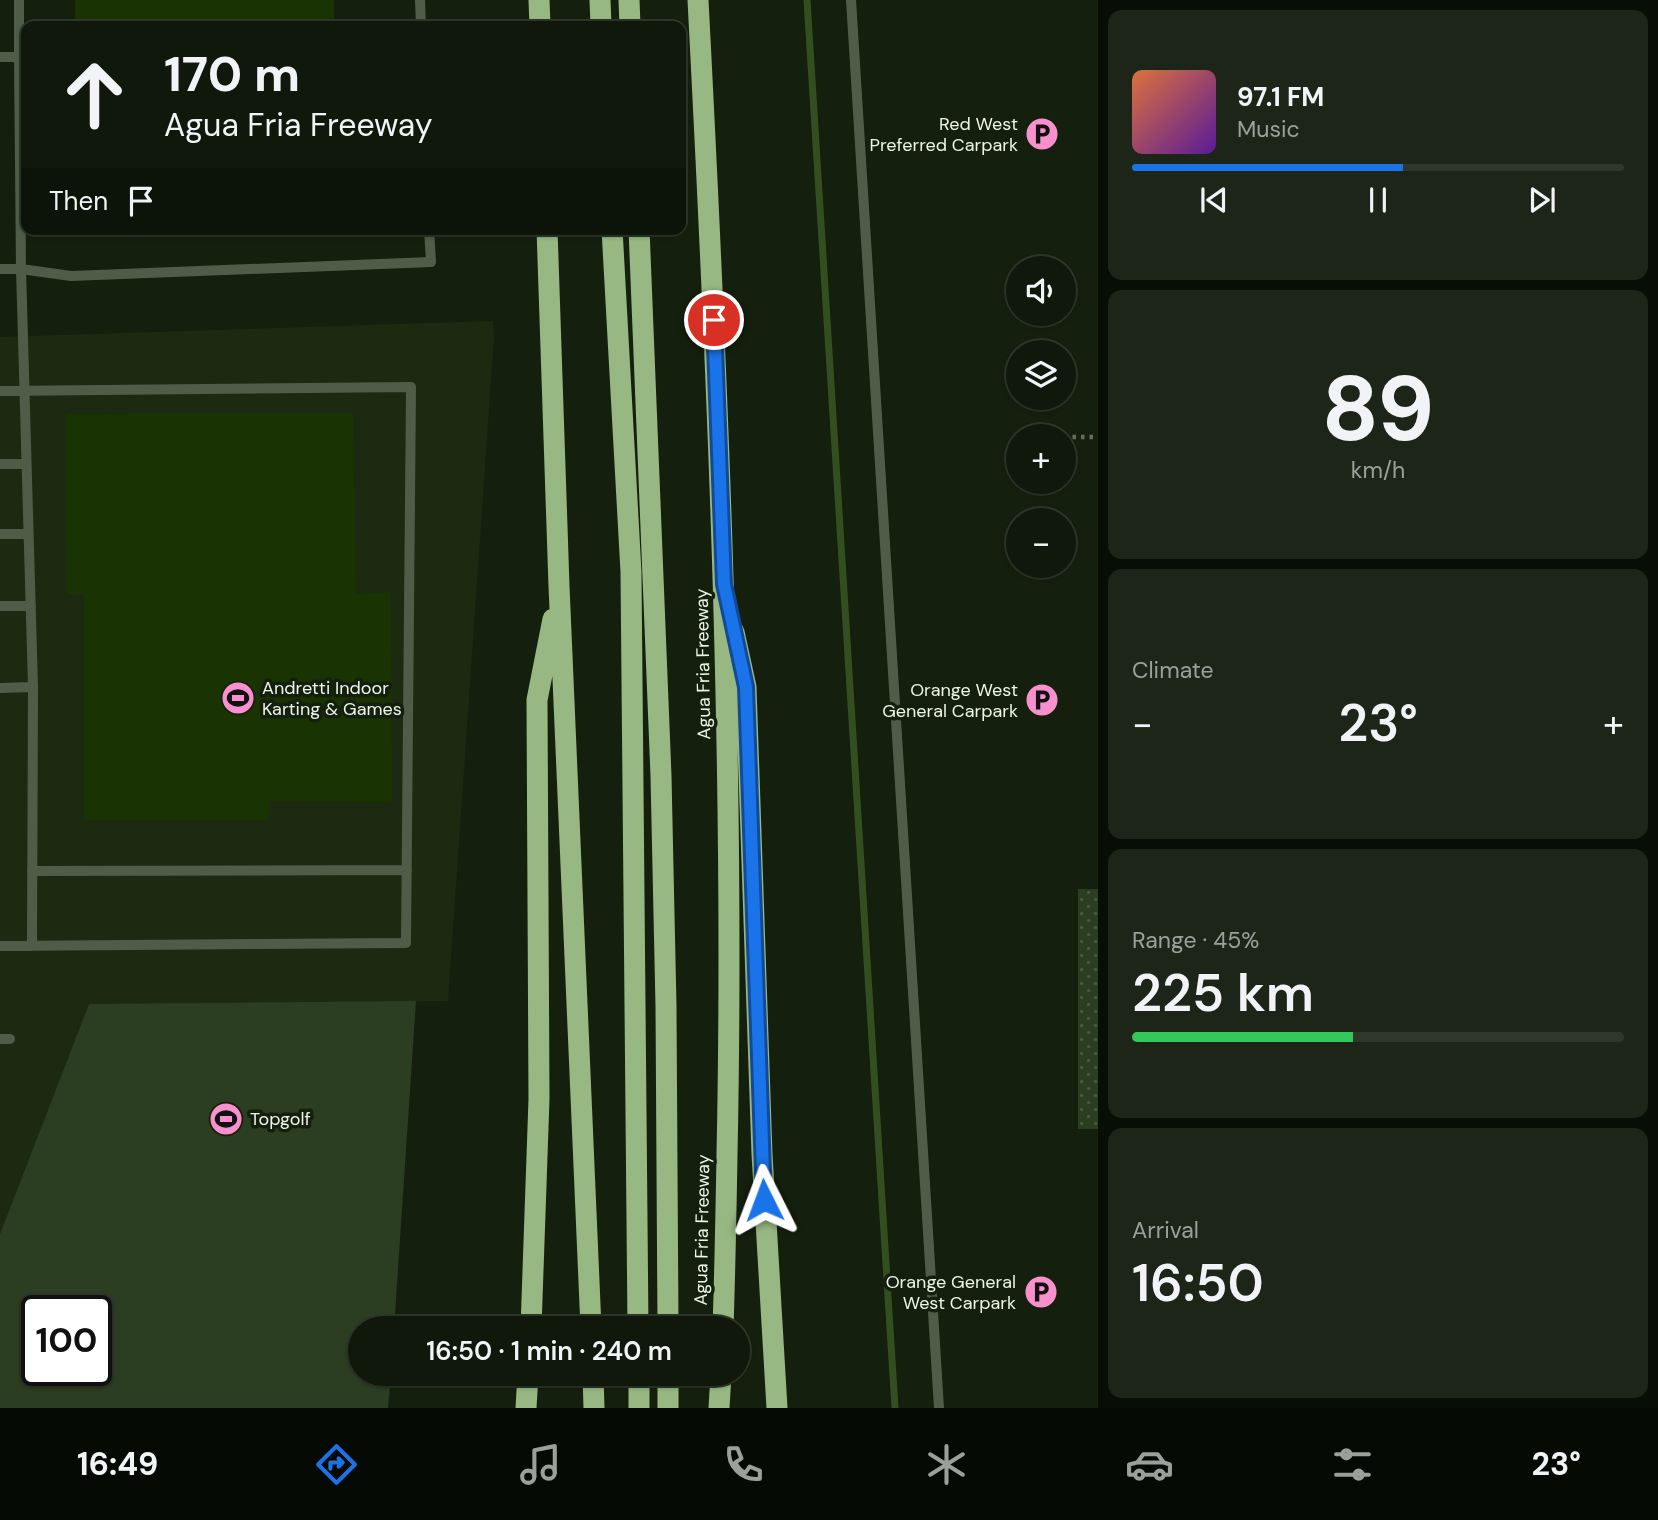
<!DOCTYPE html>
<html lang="en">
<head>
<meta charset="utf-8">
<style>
  body { margin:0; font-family:"DM Sans",sans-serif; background:#1d2518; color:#f1f3f6; height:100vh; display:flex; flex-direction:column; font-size:26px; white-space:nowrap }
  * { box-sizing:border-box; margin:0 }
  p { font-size:23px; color:#9ba09c }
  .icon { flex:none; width:38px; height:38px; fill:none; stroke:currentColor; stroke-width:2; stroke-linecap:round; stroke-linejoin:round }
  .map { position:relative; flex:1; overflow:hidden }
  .panel { display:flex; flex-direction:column; gap:10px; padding:10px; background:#080d06; width:560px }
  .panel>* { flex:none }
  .guide { position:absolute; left:21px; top:21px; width:665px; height:214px; border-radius:14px; box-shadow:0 2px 5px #0004,0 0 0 2px #2f372b; background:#0f180a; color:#f1f3f6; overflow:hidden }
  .fabs { position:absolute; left:1006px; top:256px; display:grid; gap:14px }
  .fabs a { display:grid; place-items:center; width:70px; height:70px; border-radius:50%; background:#0f180a; box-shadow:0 2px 5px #0004,0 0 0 2px #2f372b; font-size:35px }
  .speed { position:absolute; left:21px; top:1295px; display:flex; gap:14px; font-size:35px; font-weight:700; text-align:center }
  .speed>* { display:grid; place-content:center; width:91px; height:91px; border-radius:50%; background:#0f180a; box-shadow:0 2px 5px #0004,0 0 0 2px #2f372b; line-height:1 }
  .speed .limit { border:4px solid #111; border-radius:10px; background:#fff; color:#111 }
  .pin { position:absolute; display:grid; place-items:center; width:60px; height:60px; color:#fff; margin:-30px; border:4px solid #fff; border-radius:50%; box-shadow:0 2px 7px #0007 }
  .me { position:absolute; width:77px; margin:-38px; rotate:357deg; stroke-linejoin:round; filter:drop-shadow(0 0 5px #0008) }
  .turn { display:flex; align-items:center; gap:24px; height:147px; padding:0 28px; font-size:32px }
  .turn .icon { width:91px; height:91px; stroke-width:2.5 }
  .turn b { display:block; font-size:49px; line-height:60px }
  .then { display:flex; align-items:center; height:66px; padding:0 28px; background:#0003; gap:14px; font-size:26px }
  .big { font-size:52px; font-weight:600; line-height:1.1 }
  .panel .tile { flex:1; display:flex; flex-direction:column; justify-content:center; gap:10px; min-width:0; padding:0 24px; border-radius:14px; background:#1d2518 }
  .panel .dial { align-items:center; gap:0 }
  .dial b { font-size:91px; line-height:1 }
  .song { display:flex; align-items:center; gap:21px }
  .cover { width:84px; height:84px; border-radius:10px; background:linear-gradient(135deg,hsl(20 70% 55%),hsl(270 70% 35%)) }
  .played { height:7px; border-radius:4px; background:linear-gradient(90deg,#1a73e8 55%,#2f372b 55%) }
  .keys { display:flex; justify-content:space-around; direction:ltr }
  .heat { display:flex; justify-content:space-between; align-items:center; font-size:38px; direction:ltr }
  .charge { height:10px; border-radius:5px; background:linear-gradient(90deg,#34c759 45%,#2f372b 0) }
  .trip { position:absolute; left:348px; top:1316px; width:402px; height:70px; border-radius:35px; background:#0f180a; box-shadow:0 2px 5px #0004,0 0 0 2px #2f372b; font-weight:600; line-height:70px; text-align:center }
  .tab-bar { display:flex; height:112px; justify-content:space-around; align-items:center; background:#060a04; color:#9ba09c }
  .tab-bar .icon { width:49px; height:49px }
  .tab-bar .selected { color:#1a73e8 }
  .tab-bar b { font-size:32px; color:#f1f3f6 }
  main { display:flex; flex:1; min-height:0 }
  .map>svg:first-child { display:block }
  .built { fill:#1b2a11 }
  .park { fill:url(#park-dots) }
  .pitch { fill:#2c3e22; fill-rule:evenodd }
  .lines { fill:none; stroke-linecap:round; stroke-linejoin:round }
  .stream { stroke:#334f1f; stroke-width:7 }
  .building { fill:#193402 }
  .path { stroke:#626d5c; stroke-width:4.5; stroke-dasharray:3.5 5; stroke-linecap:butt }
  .lane { stroke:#4f5d48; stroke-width:10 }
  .highway { stroke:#97b883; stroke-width:21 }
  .route-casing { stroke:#114b97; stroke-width:18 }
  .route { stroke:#1a73e8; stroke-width:12 }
  .labels { text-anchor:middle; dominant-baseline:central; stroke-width:7; stroke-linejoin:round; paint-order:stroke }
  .poi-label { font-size:18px; fill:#ecf5e8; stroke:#14200d; text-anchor:end }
  .street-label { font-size:18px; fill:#ecf5e8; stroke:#14200d }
</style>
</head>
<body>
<main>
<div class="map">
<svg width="1098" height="1408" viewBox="0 0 1098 1408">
  <defs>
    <pattern id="park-dots" width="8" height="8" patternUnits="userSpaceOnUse" patternTransform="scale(1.75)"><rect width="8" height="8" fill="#2c3e22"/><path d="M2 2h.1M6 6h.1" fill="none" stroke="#4b5a42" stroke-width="1.8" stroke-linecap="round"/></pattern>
  </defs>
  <rect width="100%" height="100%" fill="#14200d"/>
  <path class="built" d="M493,321L494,337L448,1001L89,1005L0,1234V337Z"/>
  <path class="park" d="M1078,889H1098V1129H1078Z"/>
  <path class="pitch" d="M416,1001L394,1328H360V1374H391L388,1408H0V1234L89,1004ZM37,1311H96V1370H37Z"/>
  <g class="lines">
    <path class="stream" d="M807,0L895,1408"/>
  </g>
  <path class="building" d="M75,0H334V26H75Z
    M353,413L356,594L391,592L392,802L270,801L268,820H84V594H67L66,414Z"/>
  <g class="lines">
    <path class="path" d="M1064,437H1098"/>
    <path class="lane" d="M19,0V57
      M420,0L421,26
      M851,0L939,1408
      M0,57H19L21,269L33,687
      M0,269H21L71,276L431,262L429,229
      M0,391L411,387L406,943L0,946
      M0,464H26
      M0,534H28
      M0,606H31
      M0,688L33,687L32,946
      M32,871L407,870
      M0,1039H10"/>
    <path class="highway" d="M539,0L540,26
      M600,0L601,26
      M629,0L630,26
      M698,0C718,385 735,769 727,1155C726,1212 725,1270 723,1328
      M547,229L559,586L591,1328
      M612,229L631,572L638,1328
      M639,229L661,776L666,1006L668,1328
      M734,632L746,687L762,1154L777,1408
      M531,1328L539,1099L537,700L553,619
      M593,1374L594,1408
      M639,1374V1408
      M668,1374V1408
      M526,1408L528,1374
      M719,1408L721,1374"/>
  </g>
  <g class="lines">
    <defs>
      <path id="route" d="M714,320L724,584L746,687L764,1200"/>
    </defs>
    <use href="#route" class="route-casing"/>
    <use href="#route" class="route"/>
  </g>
  <defs>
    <symbol id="parking-disc" viewBox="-11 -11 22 22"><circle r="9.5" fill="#f790cd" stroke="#14200d"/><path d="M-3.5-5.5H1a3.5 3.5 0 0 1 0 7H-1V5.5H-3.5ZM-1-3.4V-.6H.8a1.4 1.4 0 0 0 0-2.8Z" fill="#111"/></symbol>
    <symbol id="stadium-disc" viewBox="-11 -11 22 22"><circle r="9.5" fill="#f790cd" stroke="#14200d"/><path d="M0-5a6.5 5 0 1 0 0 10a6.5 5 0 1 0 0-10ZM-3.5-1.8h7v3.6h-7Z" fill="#111"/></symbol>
  </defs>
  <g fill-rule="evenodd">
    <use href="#parking-disc" x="1023" y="115" width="38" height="38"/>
    <use href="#stadium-disc" x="219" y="679" width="38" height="38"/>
    <use href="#parking-disc" x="1023" y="681" width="38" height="38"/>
    <use href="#stadium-disc" x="207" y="1100" width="38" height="38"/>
    <use href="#parking-disc" x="1022" y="1273" width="38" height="38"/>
  </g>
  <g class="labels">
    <g class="poi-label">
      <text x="1018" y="124">Red West<tspan x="1018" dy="21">Preferred Carpark</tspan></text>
      <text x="262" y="688" text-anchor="start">Andretti Indoor<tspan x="262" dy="21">Karting &amp; Games</tspan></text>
      <text x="1018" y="690">Orange West<tspan x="1018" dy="21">General Carpark</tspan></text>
      <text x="250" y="1119" text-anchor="start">Topgolf</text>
      <text x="1016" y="1282">Orange General<tspan x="1016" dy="21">West Carpark</tspan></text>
    </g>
    <g class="street-label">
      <text transform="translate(703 664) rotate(-91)">Agua Fria Freeway</text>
      <text transform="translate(702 1230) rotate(-89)">Agua Fria Freeway</text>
    </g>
  </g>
</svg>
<div class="fabs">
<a><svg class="icon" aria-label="sound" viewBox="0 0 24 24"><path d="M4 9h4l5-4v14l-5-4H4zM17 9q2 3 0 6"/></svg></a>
<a><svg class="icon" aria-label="layers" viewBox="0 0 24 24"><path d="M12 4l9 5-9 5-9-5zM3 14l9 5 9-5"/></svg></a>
<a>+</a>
<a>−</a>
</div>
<div class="speed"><div class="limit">100</div></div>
<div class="pin" style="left:714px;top:320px;background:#d93025"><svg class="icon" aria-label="arrive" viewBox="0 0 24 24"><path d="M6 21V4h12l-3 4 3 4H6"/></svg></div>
<svg class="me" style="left:764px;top:1200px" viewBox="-20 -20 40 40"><path d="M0-17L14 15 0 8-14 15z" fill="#1a73e8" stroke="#fff" stroke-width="4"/></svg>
<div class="trip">16:50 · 1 min · 240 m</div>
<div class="guide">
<div class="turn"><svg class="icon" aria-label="ahead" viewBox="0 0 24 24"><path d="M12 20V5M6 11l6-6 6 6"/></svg><div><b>170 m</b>Agua Fria Freeway</div></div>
<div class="then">Then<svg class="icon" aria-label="arrive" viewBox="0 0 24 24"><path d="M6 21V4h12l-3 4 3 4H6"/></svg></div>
</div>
</div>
<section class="panel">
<div class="tile">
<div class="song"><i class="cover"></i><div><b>97.1 FM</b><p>Music</p></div></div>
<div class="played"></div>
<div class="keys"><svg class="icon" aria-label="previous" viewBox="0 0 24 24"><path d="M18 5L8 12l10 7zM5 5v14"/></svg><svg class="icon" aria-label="pause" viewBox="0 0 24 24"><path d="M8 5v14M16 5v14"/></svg><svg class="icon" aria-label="next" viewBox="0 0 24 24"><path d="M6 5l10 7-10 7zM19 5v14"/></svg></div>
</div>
<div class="tile dial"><b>89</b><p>km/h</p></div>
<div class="tile"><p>Climate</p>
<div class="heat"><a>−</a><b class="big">23°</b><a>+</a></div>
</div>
<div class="tile"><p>Range · 45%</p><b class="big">225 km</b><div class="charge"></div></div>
<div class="tile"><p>Arrival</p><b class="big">16:50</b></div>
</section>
</main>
<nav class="tab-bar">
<b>16:49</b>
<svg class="icon selected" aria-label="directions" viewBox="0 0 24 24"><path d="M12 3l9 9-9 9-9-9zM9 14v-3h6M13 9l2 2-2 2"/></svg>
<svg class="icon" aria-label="music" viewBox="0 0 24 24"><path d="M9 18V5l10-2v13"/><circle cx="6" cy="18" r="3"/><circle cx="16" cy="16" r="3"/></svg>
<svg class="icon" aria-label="phone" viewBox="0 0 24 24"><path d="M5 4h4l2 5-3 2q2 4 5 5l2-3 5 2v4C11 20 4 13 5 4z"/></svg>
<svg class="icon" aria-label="climate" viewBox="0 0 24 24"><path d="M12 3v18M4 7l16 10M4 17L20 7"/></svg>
<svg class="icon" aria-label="car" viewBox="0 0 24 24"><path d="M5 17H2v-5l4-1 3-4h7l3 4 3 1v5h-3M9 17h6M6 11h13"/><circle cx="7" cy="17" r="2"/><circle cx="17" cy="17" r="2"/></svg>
<svg class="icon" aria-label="filters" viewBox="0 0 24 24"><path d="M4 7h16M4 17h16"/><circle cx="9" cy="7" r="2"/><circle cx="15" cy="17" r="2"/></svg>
<b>23°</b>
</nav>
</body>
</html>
